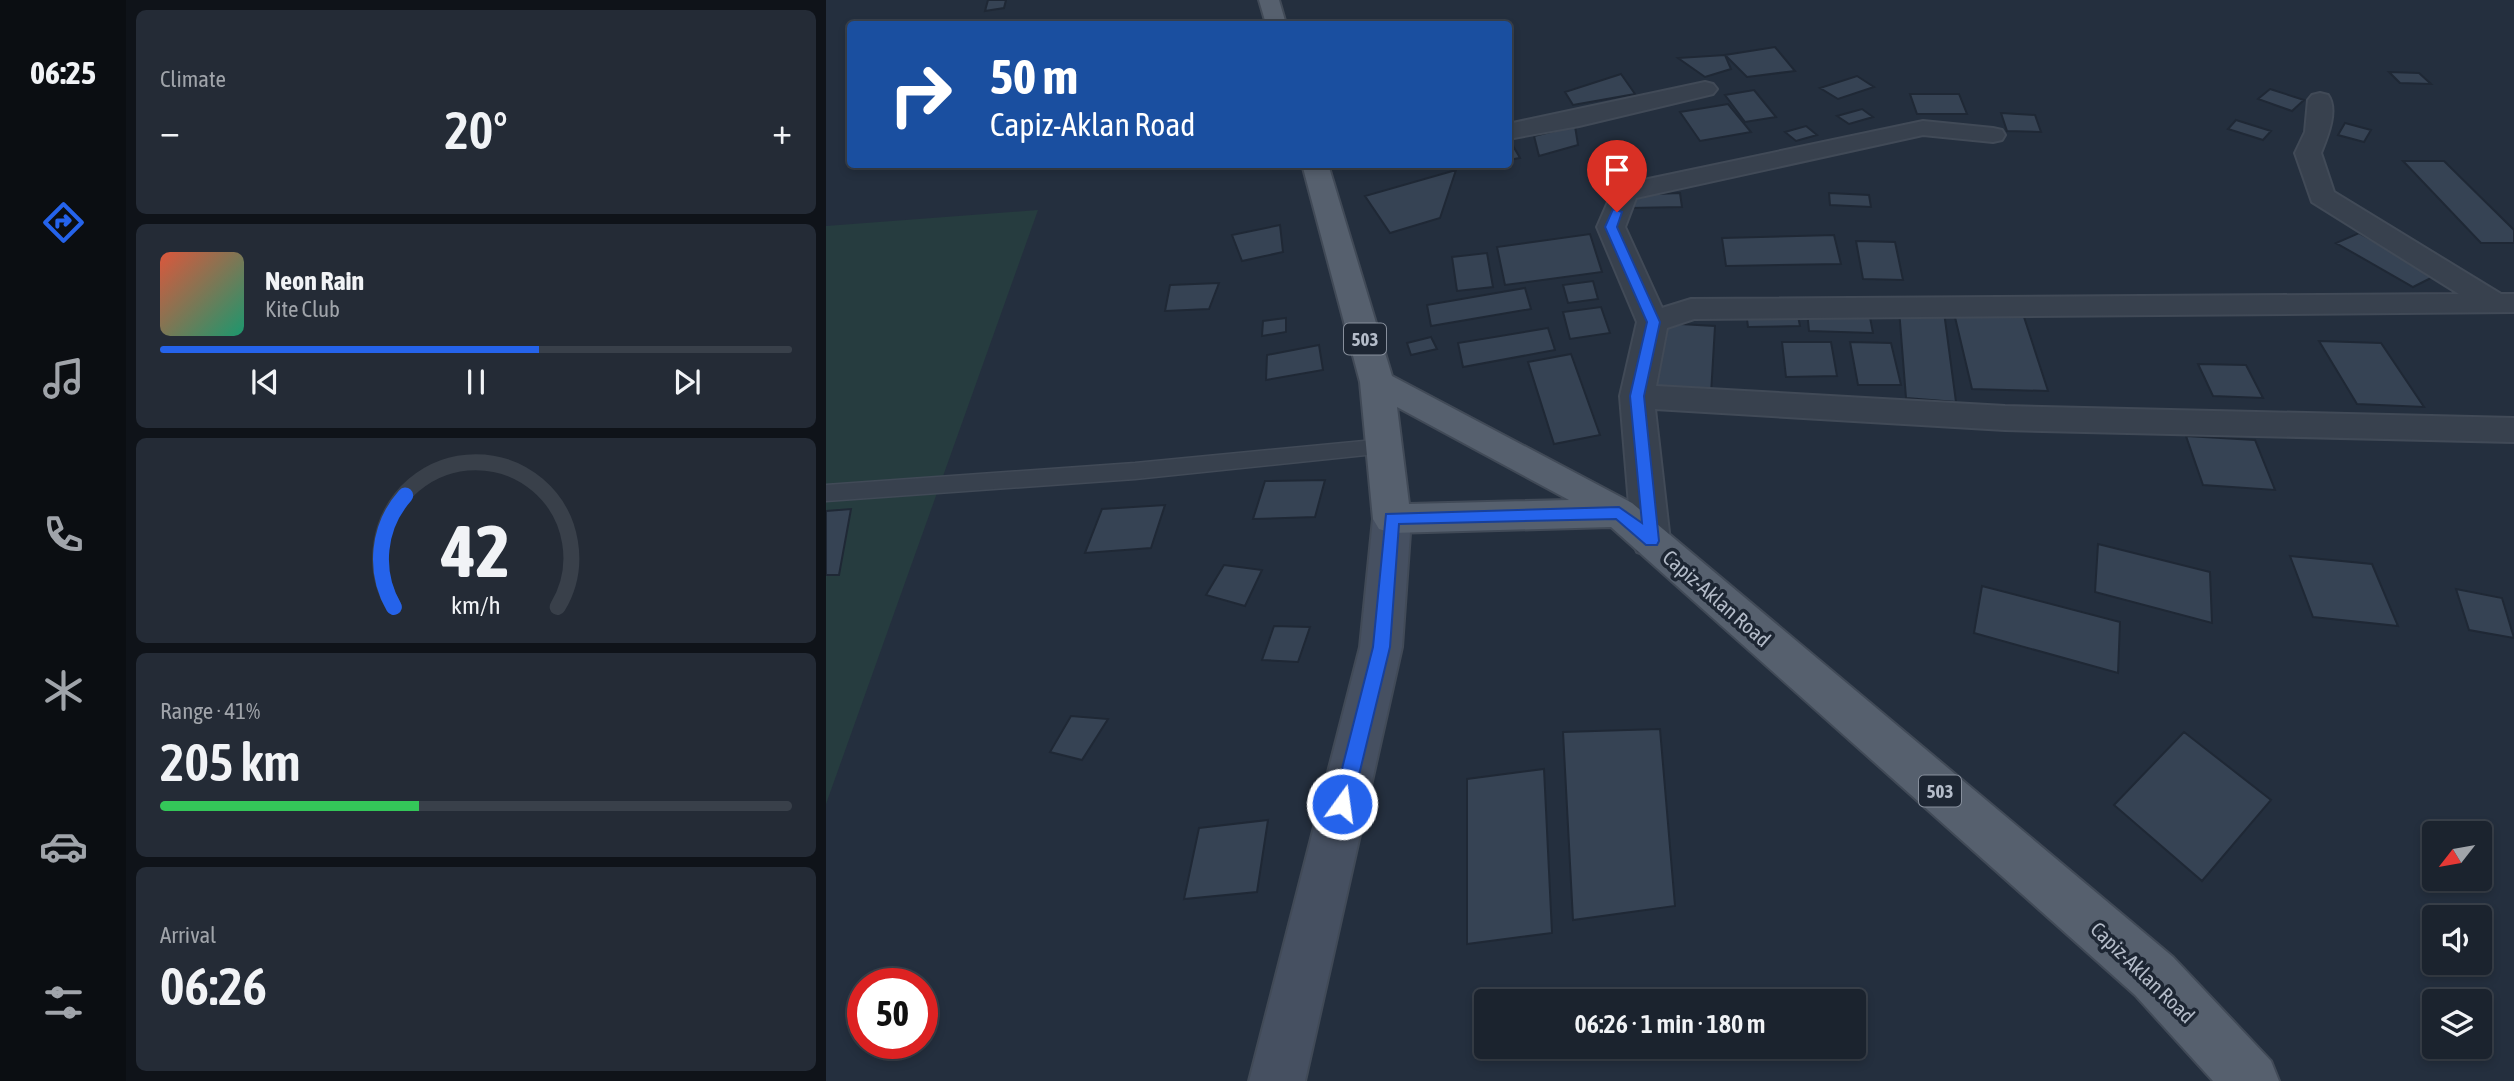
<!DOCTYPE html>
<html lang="en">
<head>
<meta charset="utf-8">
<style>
  body { margin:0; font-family:"Asap Condensed",sans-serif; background:#242b36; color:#f1f3f6; height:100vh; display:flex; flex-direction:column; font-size:26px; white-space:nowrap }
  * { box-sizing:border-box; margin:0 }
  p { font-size:23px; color:#a0a4aa }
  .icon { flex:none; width:38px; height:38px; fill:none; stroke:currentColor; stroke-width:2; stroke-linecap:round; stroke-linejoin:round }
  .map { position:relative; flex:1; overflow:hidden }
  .side { display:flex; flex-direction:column; gap:10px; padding:10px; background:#0f1319; width:700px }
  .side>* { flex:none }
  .guide { position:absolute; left:21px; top:21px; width:665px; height:147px; border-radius:7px; box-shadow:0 4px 10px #0003,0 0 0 2px #39404a; background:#1a4fa0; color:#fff; overflow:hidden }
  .needle { width:46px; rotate:239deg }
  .controls { position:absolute; left:1596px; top:821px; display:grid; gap:14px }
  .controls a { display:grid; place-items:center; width:70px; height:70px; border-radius:7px; background:#1b232e; box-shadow:0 4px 10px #0003,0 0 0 2px #39404a; font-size:35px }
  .speed { position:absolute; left:21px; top:968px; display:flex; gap:14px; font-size:35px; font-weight:700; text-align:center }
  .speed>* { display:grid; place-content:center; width:91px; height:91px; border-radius:50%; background:#1b232e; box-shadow:0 4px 10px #0003,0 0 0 2px #39404a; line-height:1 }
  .speed .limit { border:10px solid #d22; background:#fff; color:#111 }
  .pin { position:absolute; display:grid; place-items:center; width:60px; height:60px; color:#fff; margin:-72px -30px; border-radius:50% 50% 50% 0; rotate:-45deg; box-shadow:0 0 7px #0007 }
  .pin .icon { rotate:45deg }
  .me { position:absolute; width:77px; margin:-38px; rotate:14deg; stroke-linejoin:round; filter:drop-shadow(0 0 5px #0008) }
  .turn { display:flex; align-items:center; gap:24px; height:147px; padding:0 28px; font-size:32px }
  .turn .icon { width:91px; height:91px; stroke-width:2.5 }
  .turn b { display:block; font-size:49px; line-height:60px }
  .big { font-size:52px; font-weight:600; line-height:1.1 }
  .side .widget { flex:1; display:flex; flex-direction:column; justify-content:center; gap:10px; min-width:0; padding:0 24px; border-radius:10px; background:#242b36 }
  .side .dial { align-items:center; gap:0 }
  .dial svg { height:182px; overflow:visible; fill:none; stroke:#39404a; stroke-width:7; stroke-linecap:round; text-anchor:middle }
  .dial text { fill:#f1f3f6; stroke:none }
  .song { display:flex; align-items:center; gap:21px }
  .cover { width:84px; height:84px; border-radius:10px; background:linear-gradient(135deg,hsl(10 70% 55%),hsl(160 70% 35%)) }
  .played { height:7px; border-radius:4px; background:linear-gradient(90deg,#2563eb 60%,#39404a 60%) }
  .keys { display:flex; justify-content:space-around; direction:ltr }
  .heat { display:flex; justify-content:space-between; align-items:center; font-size:38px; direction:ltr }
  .charge { height:10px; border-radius:5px; background:linear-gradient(90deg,#34c759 41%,#39404a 0) }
  .trip { position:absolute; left:648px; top:989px; width:392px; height:70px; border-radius:7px; background:#1b232e; box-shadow:0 4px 10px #0003,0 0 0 2px #39404a; font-weight:600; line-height:70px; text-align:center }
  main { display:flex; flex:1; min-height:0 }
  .dock { display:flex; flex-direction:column; width:126px; justify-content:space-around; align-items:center; background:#0b0e12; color:#a0a4aa }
  .dock .icon { width:49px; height:49px }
  .dock .active { color:#2563eb }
  .dock b { font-size:32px; color:#f1f3f6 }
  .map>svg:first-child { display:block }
  .green { fill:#263c3f }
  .building { fill:#364354; stroke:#1f2835; stroke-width:2 }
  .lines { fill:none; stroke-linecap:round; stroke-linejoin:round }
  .service-casing { stroke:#414a57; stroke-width:3 }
  .minor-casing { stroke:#414a57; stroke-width:4 }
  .secondary-casing { stroke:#414a57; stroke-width:4 }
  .primary-casing { stroke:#414a57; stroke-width:4 }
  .service { fill:#38414e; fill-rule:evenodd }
  .minor { fill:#38414e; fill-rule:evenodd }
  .secondary { fill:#465061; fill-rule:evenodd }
  .primary { fill:#56606e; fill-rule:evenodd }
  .route { fill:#2563eb; stroke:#184099; stroke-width:2 }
  .labels { text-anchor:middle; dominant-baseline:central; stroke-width:7; stroke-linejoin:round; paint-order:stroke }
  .shield { fill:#1d2633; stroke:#878f9c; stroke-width:2 }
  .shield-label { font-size:19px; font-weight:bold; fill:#b4bcc9 }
  .street-label { font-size:21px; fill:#b4bcc9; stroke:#1d2633 }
</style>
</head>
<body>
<main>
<nav class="dock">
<b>06:25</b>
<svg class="icon active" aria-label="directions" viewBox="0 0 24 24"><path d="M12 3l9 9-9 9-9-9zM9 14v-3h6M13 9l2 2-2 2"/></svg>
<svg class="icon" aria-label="music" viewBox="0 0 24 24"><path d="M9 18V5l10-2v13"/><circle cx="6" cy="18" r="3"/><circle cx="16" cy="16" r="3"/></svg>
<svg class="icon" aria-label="phone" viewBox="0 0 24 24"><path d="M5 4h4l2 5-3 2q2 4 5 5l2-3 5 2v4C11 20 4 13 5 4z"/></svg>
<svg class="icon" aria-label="climate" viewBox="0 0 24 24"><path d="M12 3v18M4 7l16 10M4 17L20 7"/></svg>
<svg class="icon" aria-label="car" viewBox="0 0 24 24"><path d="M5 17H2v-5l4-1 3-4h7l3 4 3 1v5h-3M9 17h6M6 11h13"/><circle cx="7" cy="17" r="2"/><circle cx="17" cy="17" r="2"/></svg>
<svg class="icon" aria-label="filters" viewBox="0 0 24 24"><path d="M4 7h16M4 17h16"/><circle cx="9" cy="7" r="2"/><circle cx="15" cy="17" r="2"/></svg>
</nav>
<section class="side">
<div class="widget"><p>Climate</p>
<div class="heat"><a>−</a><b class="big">20°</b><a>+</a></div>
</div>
<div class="widget">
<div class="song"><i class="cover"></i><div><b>Neon Rain</b><p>Kite Club</p></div></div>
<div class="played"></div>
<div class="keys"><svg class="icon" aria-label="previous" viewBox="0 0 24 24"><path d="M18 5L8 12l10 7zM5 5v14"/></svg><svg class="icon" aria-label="pause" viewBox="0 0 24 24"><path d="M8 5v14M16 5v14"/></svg><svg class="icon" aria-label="next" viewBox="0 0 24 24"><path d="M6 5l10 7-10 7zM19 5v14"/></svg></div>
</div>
<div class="widget dial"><svg viewBox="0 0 100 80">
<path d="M14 69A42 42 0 1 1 86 69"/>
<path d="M14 69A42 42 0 0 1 19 20" stroke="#2563eb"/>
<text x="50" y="56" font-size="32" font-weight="700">42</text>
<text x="50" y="72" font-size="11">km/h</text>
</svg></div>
<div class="widget"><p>Range · 41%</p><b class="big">205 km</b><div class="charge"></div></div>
<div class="widget"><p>Arrival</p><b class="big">06:26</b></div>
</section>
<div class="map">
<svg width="1688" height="1081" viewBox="0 0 1688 1081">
  <rect width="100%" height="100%" fill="#242f3e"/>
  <path class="green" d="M212,210L0,804V226Z"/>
  <path class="building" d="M162,0H180L178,8L159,11Z
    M949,47L969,71L921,77L899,55Z
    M899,55L905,69L879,77L852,58Z
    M1563,72L1593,73L1605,84L1574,83Z
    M795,74L809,94L747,105L739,92Z
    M1031,76L1048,87L1012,99L994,88Z
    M1444,89L1478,100L1466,111L1432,99Z
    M928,90L950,117L919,122L899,95Z
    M1084,94H1133L1141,114H1091Z
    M902,104L925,132L874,141L854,112Z
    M1036,109L1047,117L1023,124L1011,116Z
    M1175,113L1209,115L1215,132L1181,131Z
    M1410,120L1445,131L1437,140L1402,129Z
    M1519,123L1545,130L1538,142L1512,135Z
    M749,126L752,145L713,156L708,136Z
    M980,126L991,135L970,141L959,132Z
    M682,137L694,158L682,160Z
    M1577,161H1618L1688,230V243H1655Z
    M630,170L614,218L564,233L539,196Z
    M854,193L856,207L804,208L803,195Z
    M1003,193L1043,195L1045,207L1004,205Z
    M454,225L457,252L416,261L406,235Z
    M1533,233L1611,275L1587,287L1510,243Z
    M764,234L776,272L679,285L671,247Z
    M1008,235L1015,264L900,266L896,238Z
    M1030,241L1069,242L1077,280L1037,279Z
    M661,253L667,287L631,291L626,257Z
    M767,281L772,299L742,303L737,285Z
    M393,283L383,309L339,311L344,285Z
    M699,288L705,309L605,326L601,305Z
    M775,307L784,333L744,339L737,312Z
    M1073,309L1118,312L1130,402L1080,398Z
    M981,310L1043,312L1047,333L983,331Z
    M971,311L974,326L922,327L920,312Z
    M1128,313L1197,314L1222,391L1146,389Z
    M460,318V332L436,336L437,321Z
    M836,323L889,326L885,394L827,391Z
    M722,328L729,350L637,367L632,343Z
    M605,337L611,349L585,355L581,343Z
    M1493,341L1555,343L1598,407L1531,404Z
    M956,342H1005L1011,376L960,377Z
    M1024,342L1065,343L1075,385H1032Z
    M493,345L497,370L440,380L441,355Z
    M745,354L774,435L728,444L702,362Z
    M1372,364L1420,365L1437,398L1387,396Z
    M1360,436L1429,440L1449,490L1377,485Z
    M499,480L489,517L427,519L439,481Z
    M339,505L325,548L259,553L276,509Z
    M25,509L13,575H0V511Z
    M1272,544L1384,572L1386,623L1269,592Z
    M1464,556L1546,564L1572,626L1487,617Z
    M398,565L436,570L419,606L380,595Z
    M1156,586L1294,622L1292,673L1148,633Z
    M1630,589L1676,598L1688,638L1643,630Z
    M448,626L484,627L472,662L436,660Z
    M245,716L282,719L256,760L224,752Z
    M834,729L849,906L747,920L737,732Z
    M1358,732L1445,800L1376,881L1288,805Z
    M718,769L726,933L641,944V779Z
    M442,820L431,892L358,899L373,828Z"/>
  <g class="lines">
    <defs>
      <path id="service" d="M559,439L566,441L569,446L566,451L559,453L309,479L0,501V485L309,463Z"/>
      <path id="minor" d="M879,82L887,84L891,89L887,94L753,126L682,139V124Z
        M1494,93L1502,95C1513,110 1501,138 1495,153L1508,192L1675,294H1688V312L868,319L841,328L830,386L1179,406L1688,418V442L1179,430L829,409L844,541L839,552L825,556L811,552L806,541L794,396L811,322L771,227L789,186L1097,121L1167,128L1176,130L1179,135L1176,140L1167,142L1097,135L810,198L799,227L836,308L865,299L1633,294L1486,202L1469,153L1479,132L1482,100L1486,95Z"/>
      <path id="secondary" d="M566,505L579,509L585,519L576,647L479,1081H423L534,647L547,519L553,509Z"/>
      <path id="primary" d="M433,0H453L460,24H440Z
        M476,164H502L566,376L806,503L1347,957L1445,1061L1453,1081H1387L1309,995L785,527L566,533L553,529L547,519L534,382ZM571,407L743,500L583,504Z"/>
    </defs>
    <use href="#service" class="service-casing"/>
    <use href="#minor" class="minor-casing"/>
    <use href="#secondary" class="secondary-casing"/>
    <use href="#primary" class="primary-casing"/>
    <use href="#service" class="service"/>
    <use href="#minor" class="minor"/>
    <use href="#secondary" class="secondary"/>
    <use href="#primary" class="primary"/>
  </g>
  <path class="route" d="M787,209L796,212L791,227L834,322L818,396L833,541L831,545H820L790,519L573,524L564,647L526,804L523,810L516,813L510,810L507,804L547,647L560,514L793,507L816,523L804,396L821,322L779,227Z"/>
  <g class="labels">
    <g class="shield">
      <rect x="518" y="323.5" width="42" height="31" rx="5"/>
      <rect x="1093" y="775.5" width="42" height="31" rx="5"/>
    </g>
    <g class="shield-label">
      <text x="539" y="339">503</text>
      <text x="1114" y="791">503</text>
    </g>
    <g class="street-label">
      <text transform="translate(891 598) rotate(41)">Capiz-Aklan Road</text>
      <text transform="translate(1317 972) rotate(44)">Capiz-Aklan Road</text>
    </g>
  </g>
</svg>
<div class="controls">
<a><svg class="needle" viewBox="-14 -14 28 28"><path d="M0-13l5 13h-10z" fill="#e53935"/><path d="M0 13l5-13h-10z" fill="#a0a4aa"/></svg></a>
<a><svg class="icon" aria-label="sound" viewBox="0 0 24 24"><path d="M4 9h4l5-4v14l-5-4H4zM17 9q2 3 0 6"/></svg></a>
<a><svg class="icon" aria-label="layers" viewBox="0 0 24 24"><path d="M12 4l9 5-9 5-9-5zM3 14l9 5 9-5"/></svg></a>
</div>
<div class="speed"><div class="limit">50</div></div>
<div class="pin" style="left:791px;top:212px;background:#d93025"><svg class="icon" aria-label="arrive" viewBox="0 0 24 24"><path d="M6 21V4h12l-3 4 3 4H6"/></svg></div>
<svg class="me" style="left:516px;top:804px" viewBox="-20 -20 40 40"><circle r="17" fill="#2563eb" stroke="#fff" stroke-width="3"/><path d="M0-11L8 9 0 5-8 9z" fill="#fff"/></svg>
<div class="trip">06:26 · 1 min · 180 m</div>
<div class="guide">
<div class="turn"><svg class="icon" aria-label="right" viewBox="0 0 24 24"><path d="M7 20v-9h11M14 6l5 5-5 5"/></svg><div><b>50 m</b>Capiz-Aklan Road</div></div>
</div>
</div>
</main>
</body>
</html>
